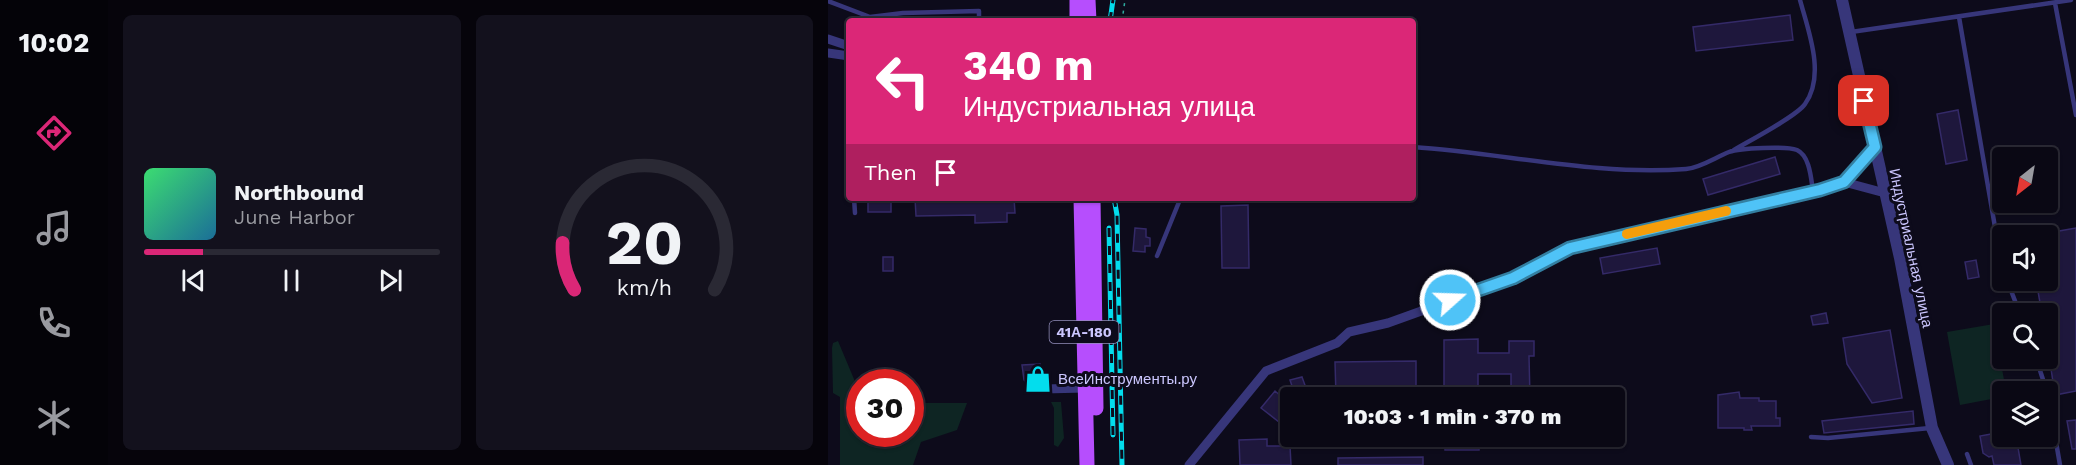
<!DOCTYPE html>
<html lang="en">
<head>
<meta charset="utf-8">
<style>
  body { margin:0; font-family:"Work Sans",sans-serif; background:#13111d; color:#f1f3f6; height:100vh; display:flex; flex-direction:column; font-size:22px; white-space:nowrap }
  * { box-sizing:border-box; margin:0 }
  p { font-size:20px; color:#999aa0 }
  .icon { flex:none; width:33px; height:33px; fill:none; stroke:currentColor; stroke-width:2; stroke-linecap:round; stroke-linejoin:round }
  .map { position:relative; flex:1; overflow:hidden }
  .side { display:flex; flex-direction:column; gap:15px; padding:15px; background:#06040b; width:720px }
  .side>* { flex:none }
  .top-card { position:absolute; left:18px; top:18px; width:570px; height:183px; border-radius:6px; box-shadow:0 2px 4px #0004,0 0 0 2px #2a2934; background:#db2777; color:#fff; overflow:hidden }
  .needle { width:39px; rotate:211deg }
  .controls { position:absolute; left:1164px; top:147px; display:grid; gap:12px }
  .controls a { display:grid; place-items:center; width:66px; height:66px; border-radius:6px; background:#0a0814; box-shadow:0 2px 4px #0004,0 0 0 2px #2a2934; font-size:30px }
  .speed { position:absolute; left:18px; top:369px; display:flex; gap:12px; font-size:30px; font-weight:700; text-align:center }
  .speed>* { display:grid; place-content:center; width:78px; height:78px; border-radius:50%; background:#0a0814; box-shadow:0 2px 4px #0004,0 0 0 2px #2a2934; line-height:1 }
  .speed .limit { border:9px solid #d22; background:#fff; color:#111 }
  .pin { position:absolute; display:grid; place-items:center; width:51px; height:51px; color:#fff; margin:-26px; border-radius:12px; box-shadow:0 3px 9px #0006 }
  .me { position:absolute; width:66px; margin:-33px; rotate:70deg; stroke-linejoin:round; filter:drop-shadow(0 0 4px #0008) }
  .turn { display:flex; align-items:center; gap:21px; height:126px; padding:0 18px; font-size:27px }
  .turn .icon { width:78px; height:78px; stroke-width:2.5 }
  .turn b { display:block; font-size:42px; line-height:51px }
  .then { display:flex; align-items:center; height:57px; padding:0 18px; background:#0003; gap:12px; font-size:22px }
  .side .widget { flex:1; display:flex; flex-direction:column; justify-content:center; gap:9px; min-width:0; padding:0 21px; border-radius:9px; background:#13111d }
  .side .dial { align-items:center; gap:0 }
  .dial svg { height:156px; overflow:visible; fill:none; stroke:#2a2934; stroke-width:7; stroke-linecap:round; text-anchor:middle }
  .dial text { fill:#f1f3f6; stroke:none }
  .song { display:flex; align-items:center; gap:18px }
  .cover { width:72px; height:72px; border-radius:9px; background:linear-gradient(135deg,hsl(140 70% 55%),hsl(200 70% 35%)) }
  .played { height:6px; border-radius:3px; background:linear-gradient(90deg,#db2777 20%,#2a2934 20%) }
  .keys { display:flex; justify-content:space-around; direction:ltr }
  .side .tiles { flex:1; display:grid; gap:15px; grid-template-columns:repeat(2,1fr) }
  .trip { position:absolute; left:452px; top:387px; width:345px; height:60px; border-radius:6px; background:#0a0814; box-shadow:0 2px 4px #0004,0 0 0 2px #2a2934; font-weight:800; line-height:60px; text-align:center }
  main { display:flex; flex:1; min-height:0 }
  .dock { display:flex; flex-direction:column; width:108px; justify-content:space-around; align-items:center; background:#040308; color:#999aa0 }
  .dock .icon { width:42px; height:42px }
  .dock .current { color:#db2777 }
  .dock b { font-size:27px; color:#f1f3f6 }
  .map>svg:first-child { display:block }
  .green { fill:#0e2523 }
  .building { fill:#1e173c; stroke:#342a68; stroke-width:1.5 }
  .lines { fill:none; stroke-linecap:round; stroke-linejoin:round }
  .path { stroke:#2eab9f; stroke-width:1.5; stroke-dasharray:3 4.5; stroke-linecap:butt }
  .service { stroke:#37367a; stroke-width:4.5 }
  .minor { stroke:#37367a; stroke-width:9 }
  .tertiary { stroke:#37367a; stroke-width:12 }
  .primary { stroke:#b64efd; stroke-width:15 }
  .rail-casing { stroke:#03dded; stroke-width:5 }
  .rail { stroke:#0d0b1b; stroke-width:3; stroke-dasharray:9; stroke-linecap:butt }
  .route-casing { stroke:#337fa1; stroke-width:15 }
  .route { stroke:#4fc3f7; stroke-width:10 }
  .slow { stroke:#f59e0b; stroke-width:10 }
  .labels { text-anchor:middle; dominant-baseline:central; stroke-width:6; stroke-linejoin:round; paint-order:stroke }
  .shield { fill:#0d0b1b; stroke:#928eba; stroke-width:1.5 }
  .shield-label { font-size:14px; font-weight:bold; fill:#cbc6fe }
  .street-label { font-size:15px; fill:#cbc6fe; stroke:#0d0b1b }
  .poi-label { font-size:15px; fill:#cbc6fe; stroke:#0d0b1b; text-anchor:start }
</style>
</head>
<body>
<main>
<nav class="dock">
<b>10:02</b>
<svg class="icon current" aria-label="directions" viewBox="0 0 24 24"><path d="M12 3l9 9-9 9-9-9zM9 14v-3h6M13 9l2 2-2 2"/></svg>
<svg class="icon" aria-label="music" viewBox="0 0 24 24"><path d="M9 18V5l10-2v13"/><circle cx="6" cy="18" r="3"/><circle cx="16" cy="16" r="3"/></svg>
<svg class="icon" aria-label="phone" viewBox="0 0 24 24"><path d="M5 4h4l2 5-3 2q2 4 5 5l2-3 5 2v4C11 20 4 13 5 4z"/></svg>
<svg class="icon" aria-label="climate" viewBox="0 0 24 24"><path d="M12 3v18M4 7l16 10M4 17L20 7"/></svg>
</nav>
<section class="side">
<div class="tiles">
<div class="widget">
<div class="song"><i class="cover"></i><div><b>Northbound</b><p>June Harbor</p></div></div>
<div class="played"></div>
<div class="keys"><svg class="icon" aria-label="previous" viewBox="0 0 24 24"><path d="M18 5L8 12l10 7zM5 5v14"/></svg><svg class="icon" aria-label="pause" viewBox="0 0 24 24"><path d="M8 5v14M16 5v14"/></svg><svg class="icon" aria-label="next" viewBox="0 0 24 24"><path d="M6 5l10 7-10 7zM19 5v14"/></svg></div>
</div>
<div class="widget dial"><svg viewBox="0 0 100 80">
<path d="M14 69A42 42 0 1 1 86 69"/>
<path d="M14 69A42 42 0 0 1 8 45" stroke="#db2777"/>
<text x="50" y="56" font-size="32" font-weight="700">20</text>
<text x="50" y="72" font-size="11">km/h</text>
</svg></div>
</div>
</section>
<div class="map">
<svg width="1248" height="465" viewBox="0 0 1248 465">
  <rect width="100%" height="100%" fill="#0d0b1b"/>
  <path class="green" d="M1166,324L1178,391L1174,392V397L1132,405L1119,332Z
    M10,341L31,391L32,434H82L83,403H139L129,430L93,442L85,465H12V397L5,393L4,348L5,343Z
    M223,402H233L236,438L230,447L226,445V408Z"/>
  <path class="building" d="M962,15L965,40L868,51L865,27Z
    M1130,110L1139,160L1118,164L1109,114Z
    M947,157L952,174L880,195L875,179Z
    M40,198H63V212H40Z
    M87,198H186L187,213H179V222L147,223V215L88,216Z
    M420,205L421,268H394L393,206Z
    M307,228L318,229V237L322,238V246H317V252L305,251Z
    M1248,228V391L1227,395L1220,349V314H1214L1208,280H1220L1225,278L1220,247V233Z
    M829,248L832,264L775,274L772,258Z
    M55,257H65V271H55Z
    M1148,260L1151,277L1140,279L1137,262Z
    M998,313L1000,323L985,325L983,316Z
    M1062,330L1074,398L1044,403L1019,364L1015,338Z
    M650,339V353H681V341H706V356H701L702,398H683V374H650V398H616V340Z
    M588,361V386H559V395L508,396L507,362Z
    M212,364L213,383L210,387H203L196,380L194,365Z
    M474,377L478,388L466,392L462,380Z
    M447,391L462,404V409L451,422L433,408Z
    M911,392L912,398H931V401H948V418H952V426H923L924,430H916V428H890V395Z
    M1085,411L1086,424L996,433L994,421Z
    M1248,420V449H1244L1239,421Z
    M1174,432V436H1188L1193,465H1166L1164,456L1161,457L1155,453L1152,436Z
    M617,436H651V450H617Z
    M439,439V446H462L463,465H412L411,440Z
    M595,457V465H510V458Z"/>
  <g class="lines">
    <path class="path" d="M294,21L297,0"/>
    <path class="service" d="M0,1L42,17L41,21
      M1227,3L1248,115
      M42,17L75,13L151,11V21
      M1131,17L1174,268
      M1023,32L1243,0
      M18,56L21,103
      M585,147C676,153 767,176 858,169C872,168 888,157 901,152C912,148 958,146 969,150C982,156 983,179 985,191
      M906,150C921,141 969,116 977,104C998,75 980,30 972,0
      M26,198L27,213
      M329,256L351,202L355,198
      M1179,280L1192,314
      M1208,358L1219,392
      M1220,396L1232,465
      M983,437L1000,438L1102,428
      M1139,454L1143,465"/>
    <path class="minor" d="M0,39L21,46
      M0,53L21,56
      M1016,182L1047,147
      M216,389L257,388
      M361,465L438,371L509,343L521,332L560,323L685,278L742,248L992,190L1016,182L1057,193"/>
    <path class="tertiary" d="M1014,0L1072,258L1104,428L1120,465"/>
    <path class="primary" d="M249,0V21
      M260,0L261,21
      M253,198L259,465
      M265,198L268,408"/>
    <defs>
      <path id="rail" d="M282,21L285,0
        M286,198L289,215L294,465
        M281,228L285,435"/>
    </defs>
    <use href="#rail" class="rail-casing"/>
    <use href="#rail" class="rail"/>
  </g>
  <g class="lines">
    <defs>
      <path id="route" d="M622,300L685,278L742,248L992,190L1016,182L1047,147L1036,101"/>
    </defs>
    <use href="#route" class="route-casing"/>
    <use href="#route" class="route"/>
    <path class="slow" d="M799,234L898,211"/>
  </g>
  <defs>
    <symbol id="shop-bare" viewBox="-9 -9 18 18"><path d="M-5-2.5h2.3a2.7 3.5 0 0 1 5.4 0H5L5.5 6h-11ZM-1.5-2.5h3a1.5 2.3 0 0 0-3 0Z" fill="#03dded" stroke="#0d0b1b" stroke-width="2.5" paint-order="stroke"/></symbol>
  </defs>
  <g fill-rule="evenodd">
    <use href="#shop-bare" x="191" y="360" width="38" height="38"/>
  </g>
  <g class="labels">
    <rect class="shield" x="221.5" y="321" width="69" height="22" rx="4.5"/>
    <g class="shield-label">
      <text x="256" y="332">41А-180</text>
    </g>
    <g class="street-label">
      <text transform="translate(1083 248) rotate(78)">Индустриальная улица</text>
    </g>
    <g class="poi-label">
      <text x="230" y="379">ВсеИнструменты.ру</text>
    </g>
  </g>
</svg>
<div class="controls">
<a><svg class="needle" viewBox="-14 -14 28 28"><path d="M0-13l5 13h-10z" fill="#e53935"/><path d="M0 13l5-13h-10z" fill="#999aa0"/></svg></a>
<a><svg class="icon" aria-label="sound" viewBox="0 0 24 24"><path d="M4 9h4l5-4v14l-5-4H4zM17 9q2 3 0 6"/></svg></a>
<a><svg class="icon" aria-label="search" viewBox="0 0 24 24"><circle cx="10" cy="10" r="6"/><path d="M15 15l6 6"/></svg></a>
<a><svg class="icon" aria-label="layers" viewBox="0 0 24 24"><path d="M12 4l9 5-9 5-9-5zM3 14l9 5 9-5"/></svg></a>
</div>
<div class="speed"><div class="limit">30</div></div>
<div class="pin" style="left:1036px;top:101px;background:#d93025"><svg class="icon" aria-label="arrive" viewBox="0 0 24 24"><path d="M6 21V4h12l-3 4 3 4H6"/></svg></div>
<svg class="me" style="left:622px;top:300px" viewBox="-20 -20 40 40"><circle r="17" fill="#4fc3f7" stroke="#fff" stroke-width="3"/><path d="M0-11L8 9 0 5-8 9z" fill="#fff"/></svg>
<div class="trip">10:03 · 1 min · 370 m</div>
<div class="top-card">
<div class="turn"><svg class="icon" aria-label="left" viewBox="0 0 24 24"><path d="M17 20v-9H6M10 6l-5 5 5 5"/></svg><div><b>340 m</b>Индустриальная улица</div></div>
<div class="then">Then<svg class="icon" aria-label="arrive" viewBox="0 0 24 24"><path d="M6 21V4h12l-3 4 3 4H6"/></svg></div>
</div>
</div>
</main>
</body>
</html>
